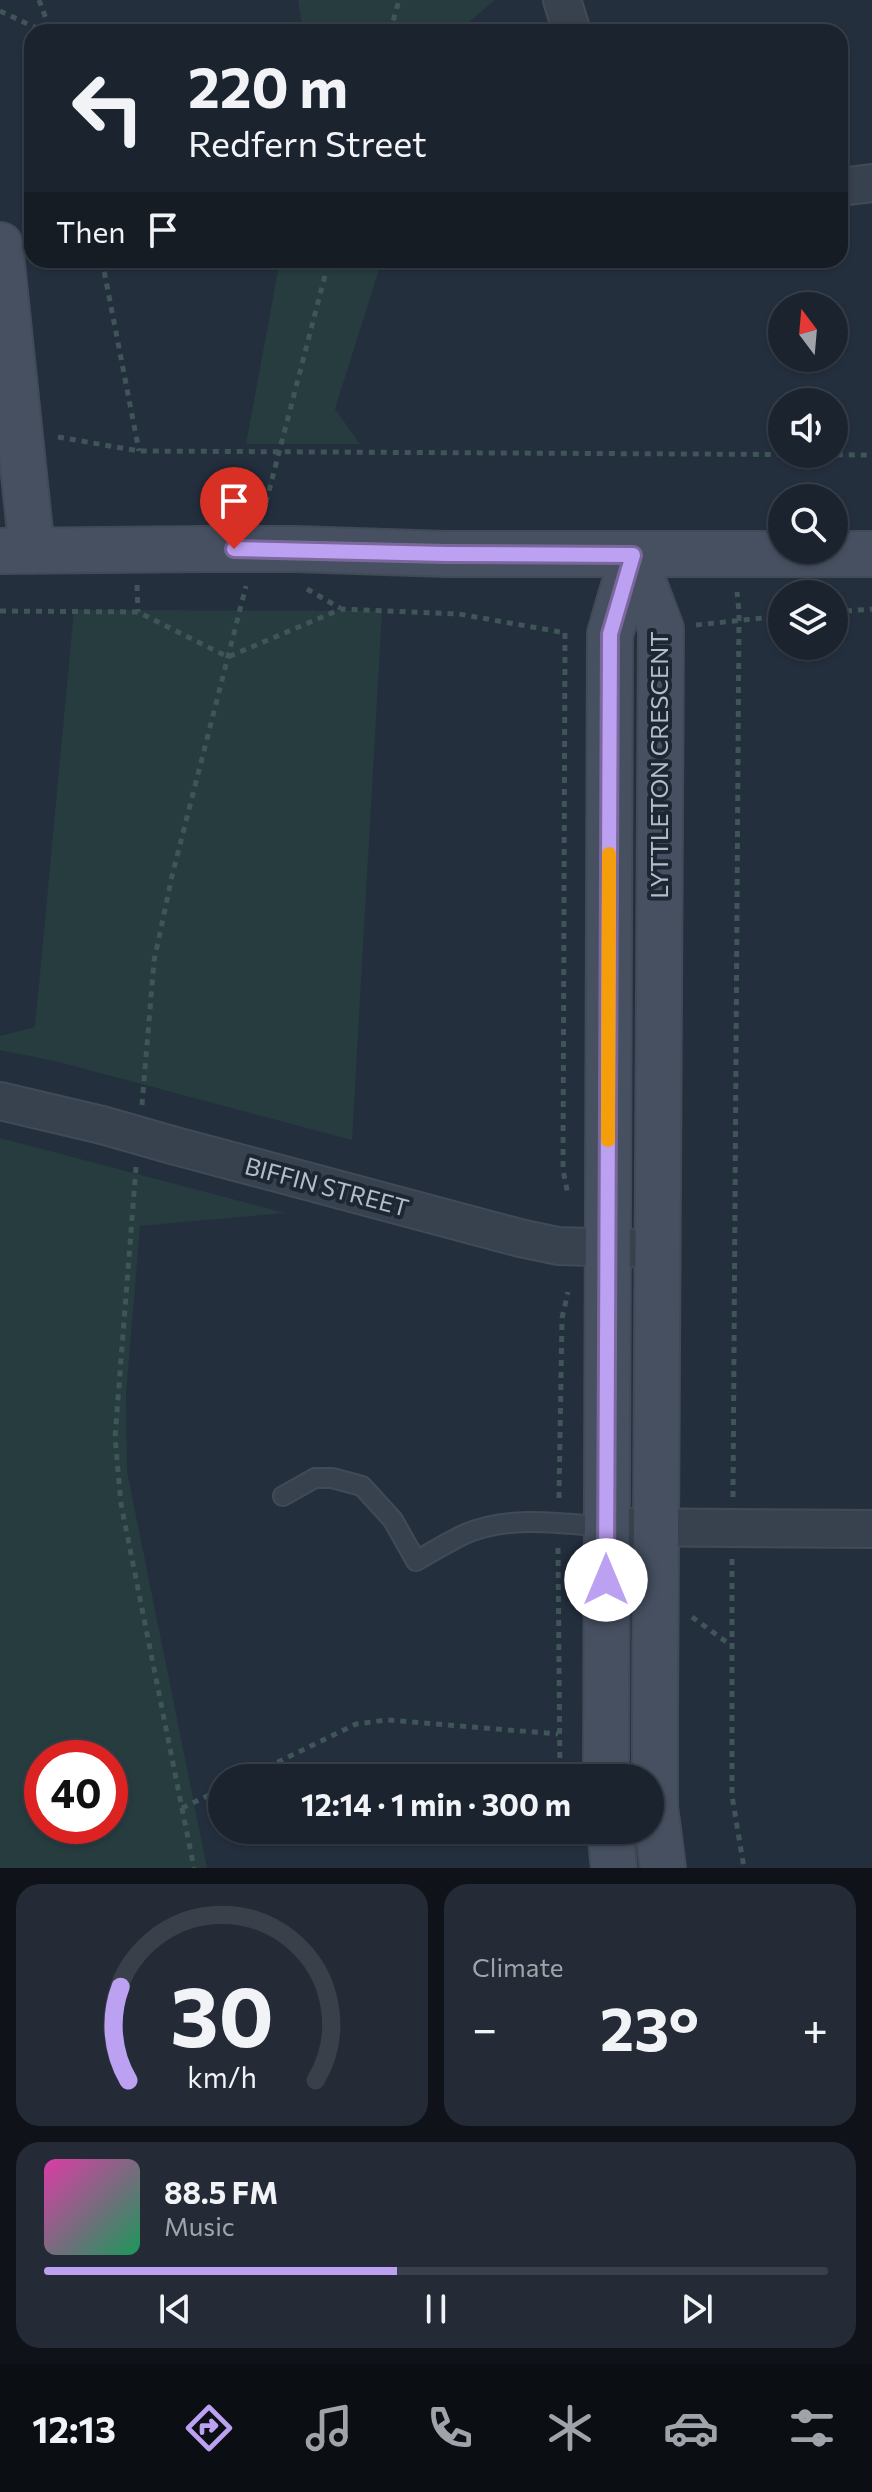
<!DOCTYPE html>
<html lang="en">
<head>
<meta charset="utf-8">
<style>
  body { margin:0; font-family:Commissioner,sans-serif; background:#242b36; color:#f1f3f6; height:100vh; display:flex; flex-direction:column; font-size:30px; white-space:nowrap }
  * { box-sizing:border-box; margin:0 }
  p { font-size:26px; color:#a0a4aa }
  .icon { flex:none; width:44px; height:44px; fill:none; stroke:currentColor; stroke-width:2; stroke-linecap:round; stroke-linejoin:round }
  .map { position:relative; height:1868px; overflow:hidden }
  .details { display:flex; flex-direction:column; gap:16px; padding:16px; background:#0f1319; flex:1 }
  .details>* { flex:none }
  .guide { position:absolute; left:24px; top:24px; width:824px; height:244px; border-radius:24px; box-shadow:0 2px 6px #0004,0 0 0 2px #39404a; background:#1b232e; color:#f1f3f6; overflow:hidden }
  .needle { width:52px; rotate:344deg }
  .tools { position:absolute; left:768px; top:292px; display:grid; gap:16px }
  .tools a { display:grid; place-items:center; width:80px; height:80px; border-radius:50%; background:#1b232e; box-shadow:0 2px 6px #0004,0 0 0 2px #39404a; font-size:40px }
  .speed { position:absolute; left:24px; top:1740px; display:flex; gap:16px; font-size:40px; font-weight:700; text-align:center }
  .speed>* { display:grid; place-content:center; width:104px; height:104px; border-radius:50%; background:#1b232e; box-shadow:0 2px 6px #0004,0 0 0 2px #39404a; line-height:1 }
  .speed .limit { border:12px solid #d22; background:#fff; color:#111 }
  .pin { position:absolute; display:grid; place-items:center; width:68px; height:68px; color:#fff; margin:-82px -34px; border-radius:50% 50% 50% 0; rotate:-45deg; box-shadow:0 0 8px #0007 }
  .pin .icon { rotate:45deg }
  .me { position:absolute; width:88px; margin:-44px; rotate:0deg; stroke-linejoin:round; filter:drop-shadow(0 0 6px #0008) }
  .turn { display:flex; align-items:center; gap:28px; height:168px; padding:0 32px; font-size:36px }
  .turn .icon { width:104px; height:104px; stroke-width:2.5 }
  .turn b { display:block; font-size:56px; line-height:68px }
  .then { display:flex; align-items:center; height:76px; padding:0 32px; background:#0003; gap:16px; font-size:30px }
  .big { font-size:60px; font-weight:700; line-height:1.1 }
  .details .tile { flex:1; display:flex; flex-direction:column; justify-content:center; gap:12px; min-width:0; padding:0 28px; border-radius:24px; background:#242b36 }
  .details .dial { align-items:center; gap:0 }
  .dial svg { height:208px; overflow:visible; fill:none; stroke:#39404a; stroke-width:7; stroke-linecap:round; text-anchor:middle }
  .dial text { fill:#f1f3f6; stroke:none }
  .song { display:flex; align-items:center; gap:24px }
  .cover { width:96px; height:96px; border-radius:12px; background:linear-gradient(135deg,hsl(320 70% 55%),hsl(150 70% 35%)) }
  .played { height:8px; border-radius:4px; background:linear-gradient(90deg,#bca0f2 45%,#39404a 45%) }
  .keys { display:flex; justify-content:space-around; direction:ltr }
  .heat { display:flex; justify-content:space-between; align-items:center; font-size:44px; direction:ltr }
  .details .tiles { flex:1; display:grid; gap:16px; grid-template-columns:1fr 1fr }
  .tile:last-child { grid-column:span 2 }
  .trip { position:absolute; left:208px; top:1764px; width:456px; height:80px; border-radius:40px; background:#1b232e; box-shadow:0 2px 6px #0004,0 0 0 2px #39404a; font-weight:700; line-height:80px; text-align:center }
  .tabs { display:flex; height:128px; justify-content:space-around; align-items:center; background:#0b0e12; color:#a0a4aa }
  .tabs .icon { width:56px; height:56px }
  .tabs .on { color:#bca0f2 }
  .tabs b { font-size:36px; color:#f1f3f6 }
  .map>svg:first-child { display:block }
  .green { fill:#263c3f; fill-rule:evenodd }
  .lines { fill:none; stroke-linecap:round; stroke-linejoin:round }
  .lane-casing { stroke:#414a57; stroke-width:22 }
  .street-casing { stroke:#414a57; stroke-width:40 }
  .secondary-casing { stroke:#414a57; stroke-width:48 }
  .path { stroke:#3f5557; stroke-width:5; stroke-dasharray:6 6; stroke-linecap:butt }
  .lane { stroke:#38414e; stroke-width:18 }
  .street { stroke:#38414e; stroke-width:36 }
  .secondary { stroke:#465061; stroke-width:44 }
  .street-bridge-casing { stroke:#414a57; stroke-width:40; stroke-linecap:butt }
  .secondary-bridge-casing { stroke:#414a57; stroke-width:48; stroke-linecap:butt }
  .street-bridge { stroke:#38414e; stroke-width:36 }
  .secondary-bridge { stroke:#465061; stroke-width:44 }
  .route-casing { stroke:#7a689d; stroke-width:20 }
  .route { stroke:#bca0f2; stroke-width:14 }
  .slow { stroke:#f59e0b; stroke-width:14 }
  .labels { text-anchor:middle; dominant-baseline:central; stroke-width:8; stroke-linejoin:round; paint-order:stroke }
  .street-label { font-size:24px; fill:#b4bcc9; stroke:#1d2633 }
</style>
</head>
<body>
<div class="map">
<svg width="872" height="1868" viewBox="0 0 872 1868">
  <rect width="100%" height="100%" fill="#242f3e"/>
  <path class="green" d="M298,0H495L457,32H303Z
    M280,260H382L335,409L360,444H246Z
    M74,610L382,611L352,1140L55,1061L0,1050V1036L35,1027Z
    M0,1138L285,1213L140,1226L126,1395L127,1471L207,1868H0ZM42,1758H110V1826H42Z"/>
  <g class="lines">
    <defs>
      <path id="lane" d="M283,1496L315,1478H332L362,1486L393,1520L416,1561C432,1552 448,1542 465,1534C508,1515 561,1523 606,1527"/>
      <path id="street" d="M562,0L572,32
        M840,187L872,183
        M0,1101L102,1125
        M172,1145L520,1238L558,1246L658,1249
        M606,1527L872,1529"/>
      <path id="secondary" d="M0,245L32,551
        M295,549L446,554H872
        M0,551L203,549
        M633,555L661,629L655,1714V1807L663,1868
        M606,1778L610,634L633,555
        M610,1830L614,1868"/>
    </defs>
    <use href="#lane" class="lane-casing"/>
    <use href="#street" class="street-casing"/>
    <use href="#secondary" class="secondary-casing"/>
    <path class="path" d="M39,0L51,32
      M0,11L45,32
      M390,32L399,0
      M102,260L139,451
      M58,437L139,451L872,455
      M263,514L329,260
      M137,585L138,612
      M307,589L340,608
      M0,611L138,612L228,657L341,609L459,614L566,633
      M834,612L872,609
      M696,625L782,616
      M565,633L563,1170L568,1195
      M142,1105L154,961L172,876L246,586
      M136,1167L115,1437L121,1504L194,1868
      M733,1497L739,612L737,592
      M559,1498L562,1318L568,1292
      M558,1548L560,1778
      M732,1559V1796L744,1868
      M692,1617L732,1646
      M245,1778L356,1724L387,1720L558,1734
      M182,1808L222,1789"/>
    <use href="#lane" class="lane"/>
    <use href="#street" class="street"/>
    <use href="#secondary" class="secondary"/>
    <defs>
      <path id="street-bridge" d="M102,1125L172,1145"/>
      <path id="secondary-bridge" d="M203,549H295"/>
    </defs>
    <use href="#street-bridge" class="street-bridge-casing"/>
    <use href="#secondary-bridge" class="secondary-bridge-casing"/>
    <use href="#street-bridge" class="street-bridge"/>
    <use href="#secondary-bridge" class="secondary-bridge"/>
  </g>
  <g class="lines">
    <defs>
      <path id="route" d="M234,549L446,554L633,555L610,634L606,1580"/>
    </defs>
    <use href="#route" class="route-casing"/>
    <use href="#route" class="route"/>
    <path class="slow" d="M608,1140L609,854"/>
  </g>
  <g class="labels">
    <g class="street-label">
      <text transform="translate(658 765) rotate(-90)">LYTTLETON CRESCENT</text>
      <text transform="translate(327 1186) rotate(15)">BIFFIN STREET</text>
    </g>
  </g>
</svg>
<div class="tools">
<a><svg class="needle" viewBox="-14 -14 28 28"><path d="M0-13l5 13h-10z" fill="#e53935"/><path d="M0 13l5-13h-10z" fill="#a0a4aa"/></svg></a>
<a><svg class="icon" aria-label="sound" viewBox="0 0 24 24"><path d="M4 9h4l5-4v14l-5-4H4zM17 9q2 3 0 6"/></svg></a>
<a><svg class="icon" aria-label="search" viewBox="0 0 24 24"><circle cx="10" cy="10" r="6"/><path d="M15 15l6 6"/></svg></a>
<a><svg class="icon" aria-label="layers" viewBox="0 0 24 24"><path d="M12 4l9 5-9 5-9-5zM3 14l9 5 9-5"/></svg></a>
</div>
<div class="speed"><div class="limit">40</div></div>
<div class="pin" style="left:234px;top:549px;background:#d93025"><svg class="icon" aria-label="arrive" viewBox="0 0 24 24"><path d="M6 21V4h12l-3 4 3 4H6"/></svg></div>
<svg class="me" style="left:606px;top:1580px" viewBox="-20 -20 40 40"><circle r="19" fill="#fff"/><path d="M0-13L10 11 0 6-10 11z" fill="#bca0f2"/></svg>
<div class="trip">12:14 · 1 min · 300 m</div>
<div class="guide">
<div class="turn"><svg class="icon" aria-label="left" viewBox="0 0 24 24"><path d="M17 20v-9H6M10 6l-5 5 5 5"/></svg><div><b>220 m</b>Redfern Street</div></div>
<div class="then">Then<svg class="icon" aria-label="arrive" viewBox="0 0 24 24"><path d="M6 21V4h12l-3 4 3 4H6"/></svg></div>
</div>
</div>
<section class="details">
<div class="tiles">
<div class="tile dial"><svg viewBox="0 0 100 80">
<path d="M14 69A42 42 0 1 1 86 69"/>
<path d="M14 69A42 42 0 0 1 11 33" stroke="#bca0f2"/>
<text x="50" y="56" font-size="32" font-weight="700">30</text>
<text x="50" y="72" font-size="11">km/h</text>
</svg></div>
<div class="tile"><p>Climate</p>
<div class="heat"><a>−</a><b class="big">23°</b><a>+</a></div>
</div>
<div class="tile">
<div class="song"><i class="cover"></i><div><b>88.5 FM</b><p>Music</p></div></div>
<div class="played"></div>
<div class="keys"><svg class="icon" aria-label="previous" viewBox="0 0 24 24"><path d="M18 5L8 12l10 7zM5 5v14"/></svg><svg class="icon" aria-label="pause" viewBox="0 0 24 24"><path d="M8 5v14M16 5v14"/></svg><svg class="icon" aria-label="next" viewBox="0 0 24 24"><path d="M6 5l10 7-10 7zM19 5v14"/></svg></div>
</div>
</div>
</section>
<nav class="tabs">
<b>12:13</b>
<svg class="icon on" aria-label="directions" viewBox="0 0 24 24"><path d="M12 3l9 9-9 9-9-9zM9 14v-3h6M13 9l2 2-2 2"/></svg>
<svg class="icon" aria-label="music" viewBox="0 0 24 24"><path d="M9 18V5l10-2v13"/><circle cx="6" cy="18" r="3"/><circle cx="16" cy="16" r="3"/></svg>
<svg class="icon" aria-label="phone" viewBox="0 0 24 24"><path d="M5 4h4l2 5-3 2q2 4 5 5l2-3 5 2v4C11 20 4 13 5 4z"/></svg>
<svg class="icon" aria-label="climate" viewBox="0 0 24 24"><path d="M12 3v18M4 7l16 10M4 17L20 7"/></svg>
<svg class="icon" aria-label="car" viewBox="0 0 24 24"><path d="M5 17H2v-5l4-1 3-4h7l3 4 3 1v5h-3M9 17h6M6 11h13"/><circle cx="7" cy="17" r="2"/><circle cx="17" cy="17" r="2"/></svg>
<svg class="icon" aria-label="filters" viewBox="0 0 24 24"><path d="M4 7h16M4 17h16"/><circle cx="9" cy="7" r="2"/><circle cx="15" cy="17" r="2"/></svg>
</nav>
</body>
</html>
